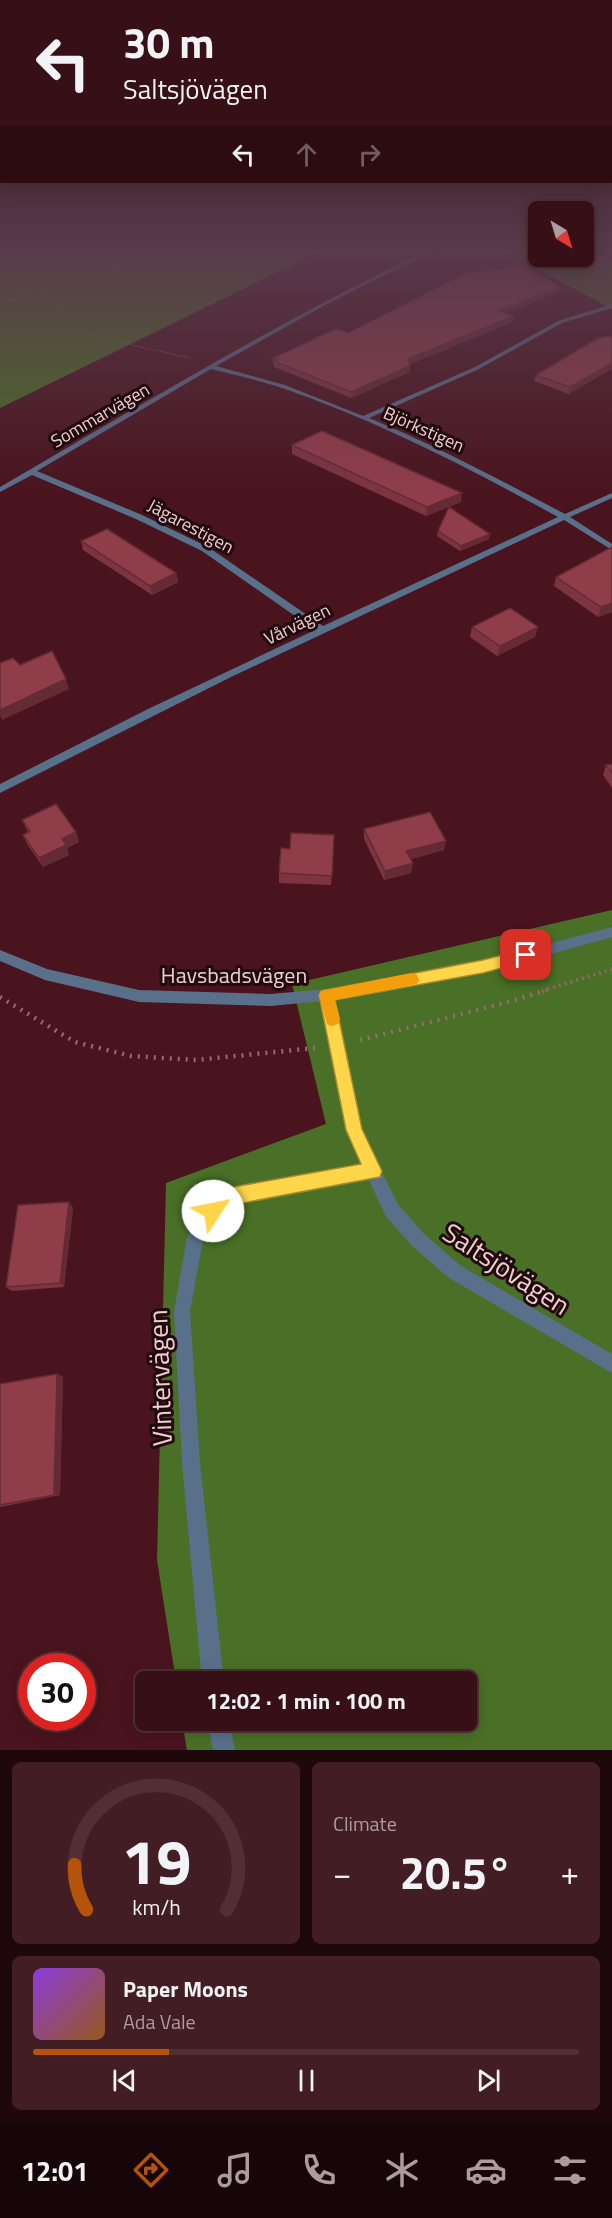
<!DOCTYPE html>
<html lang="en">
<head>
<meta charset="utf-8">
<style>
  body { margin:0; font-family:"Titillium Web",sans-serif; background:#421d23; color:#f1f3f6; height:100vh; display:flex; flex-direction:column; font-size:22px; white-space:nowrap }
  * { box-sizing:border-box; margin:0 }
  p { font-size:20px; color:#aa9ca1 }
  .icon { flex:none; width:33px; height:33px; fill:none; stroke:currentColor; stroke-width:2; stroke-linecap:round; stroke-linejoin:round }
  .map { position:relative; height:1750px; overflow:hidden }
  .drawer { display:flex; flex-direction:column; gap:12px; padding:12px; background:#1e080c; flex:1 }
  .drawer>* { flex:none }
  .top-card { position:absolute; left:0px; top:0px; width:612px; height:183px; box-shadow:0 3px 15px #0003,0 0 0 2px #512f35; background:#370f16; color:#f1f3f6; overflow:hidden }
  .needle { width:39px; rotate:142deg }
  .fabs { position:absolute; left:528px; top:201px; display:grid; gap:12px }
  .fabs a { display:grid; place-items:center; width:66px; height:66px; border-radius:9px; background:#370f16; box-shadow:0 3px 15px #0003,0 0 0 2px #512f35; font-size:30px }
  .speed { position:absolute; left:18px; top:1653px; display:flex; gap:12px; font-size:30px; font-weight:700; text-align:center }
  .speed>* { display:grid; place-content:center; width:78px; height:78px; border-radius:50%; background:#370f16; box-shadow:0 3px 15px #0003,0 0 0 2px #512f35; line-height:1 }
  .speed .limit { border:9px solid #d22; background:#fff; color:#111 }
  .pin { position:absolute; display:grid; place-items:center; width:51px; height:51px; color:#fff; margin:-26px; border-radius:12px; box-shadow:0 3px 9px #0006 }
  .me { position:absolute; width:66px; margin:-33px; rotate:56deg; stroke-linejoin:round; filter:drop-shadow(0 0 4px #0008) }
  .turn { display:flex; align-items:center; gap:21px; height:126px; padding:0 24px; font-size:27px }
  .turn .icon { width:78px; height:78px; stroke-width:2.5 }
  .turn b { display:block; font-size:42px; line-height:51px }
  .lanes { display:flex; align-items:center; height:57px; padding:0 24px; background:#0003; justify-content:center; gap:30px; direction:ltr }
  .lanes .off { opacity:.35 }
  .big { font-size:45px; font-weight:700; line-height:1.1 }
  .drawer .widget { flex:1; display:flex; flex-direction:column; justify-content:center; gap:9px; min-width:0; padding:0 21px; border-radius:9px; background:#421d23 }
  .drawer .dial { align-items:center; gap:0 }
  .dial svg { height:156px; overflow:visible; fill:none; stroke:#512f35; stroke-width:7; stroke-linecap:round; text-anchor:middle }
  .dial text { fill:#f1f3f6; stroke:none }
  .song { display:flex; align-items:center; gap:18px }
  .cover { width:72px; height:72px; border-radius:9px; background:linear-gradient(135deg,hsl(270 70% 55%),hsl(30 70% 35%)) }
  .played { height:6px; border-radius:3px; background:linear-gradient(90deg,#b45309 25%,#512f35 25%) }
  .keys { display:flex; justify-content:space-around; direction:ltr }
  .heat { display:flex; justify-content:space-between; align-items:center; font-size:33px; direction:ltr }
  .drawer .tiles { flex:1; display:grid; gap:12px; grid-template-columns:1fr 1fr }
  .widget:last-child { grid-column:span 2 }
  .trip { position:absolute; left:135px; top:1671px; width:342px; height:60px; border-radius:9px; background:#370f16; box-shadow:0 3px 15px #0003,0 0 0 2px #512f35; font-weight:700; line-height:60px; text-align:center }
  .dock { display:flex; height:96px; justify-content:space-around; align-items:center; background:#160609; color:#aa9ca1 }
  .dock .icon { width:42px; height:42px }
  .dock .selected { color:#b45309 }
  .dock b { font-size:27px; color:#f1f3f6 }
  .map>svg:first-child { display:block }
  .forest { fill:#497026 }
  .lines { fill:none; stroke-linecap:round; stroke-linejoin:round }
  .path-far2 { stroke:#976b71; stroke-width:1.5; stroke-dasharray:1 2; stroke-linecap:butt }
  .path-far1 { stroke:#976b71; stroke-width:4; stroke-dasharray:1.5 4.5; stroke-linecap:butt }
  .path { stroke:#976b71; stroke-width:4.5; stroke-dasharray:2 6; stroke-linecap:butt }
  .street { fill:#59708b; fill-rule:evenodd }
  .wall { fill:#7c3440 }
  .shaded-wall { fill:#652b34 }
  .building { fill:#903d4a; stroke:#652b34; stroke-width:1.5 }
  .route { fill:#ffd54a; stroke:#a68a30; stroke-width:1.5 }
  .slow { fill:#f59e0b }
  .labels { text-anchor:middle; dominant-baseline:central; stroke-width:6; stroke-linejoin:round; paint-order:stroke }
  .far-street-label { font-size:18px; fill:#f0cdcf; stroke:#210a0d }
  .street-label { font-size:22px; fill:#f0cdcf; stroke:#210a0d }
  .near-street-label { font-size:27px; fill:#f0cdcf; stroke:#210a0d }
</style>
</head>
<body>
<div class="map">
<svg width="612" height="1750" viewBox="0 0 612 1750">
  <rect width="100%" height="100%" fill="#49141e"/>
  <path class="forest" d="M0,249V248L325,249L0,408Z
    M500,249H538V256H584V250L612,264V309Z
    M612,910V1750H187L182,1721L466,1720V1682L176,1681L157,1560L166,1183L326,1124L292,984Z"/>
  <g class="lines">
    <path class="path-far2" d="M50,273L62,248
      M37,287L73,325L97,337L190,358
      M0,306L37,287L49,274L167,258L196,248"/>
    <path class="path-far1" d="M542,991L612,969"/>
    <path class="path" d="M0,997L75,1042L131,1056L196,1060L315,1048
      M360,1040L505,1003L547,990"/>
    <path class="street" d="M432,248H439L327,304L216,366L285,385L363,416L475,367L558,321L612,304V308L562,323L479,369L369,418C437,446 500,480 565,514L612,493V498L570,517L612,544V550L564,520L231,677L0,793V784L148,709L315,630L202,551L136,519L32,475L0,492V487C142,404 283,319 432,248ZM211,369C234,375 259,380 282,388C378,421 469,468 558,517L323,626L208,547L142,515L37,471Z
      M584,248L612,261V265L584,251Z
      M612,927V937L483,973L335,999L361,1129L397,1203L424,1234L461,1266L612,1354V1373L449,1278L412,1246L385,1215L369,1180L227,1205L203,1240L190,1311L200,1463L224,1682H202L182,1463L174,1311L187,1237L216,1192L363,1165L347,1130L322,1001L271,1006L139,1002L45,980L0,961V950L47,969L139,990L271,994L327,989L483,961Z
      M207,1720H229L235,1750H213Z"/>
  </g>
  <path class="wall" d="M602,249H612V253Z
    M560,287L558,292L506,313L514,316L513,322L410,364V372L351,398L274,367V364L273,363V358L348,333Z
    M598,338L569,394L534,381L536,375Z
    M292,445L461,502L426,516L292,454Z
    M438,531L489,539L460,551L437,536Z
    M81,541L176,573L178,582L152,595L83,550Z
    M556,577L612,612L598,617L554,586Z
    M472,627L535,637L497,656L470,637Z
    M612,764V788L603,775L606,765Z
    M22,820L76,832L79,842L67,848L69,855L43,867L27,844L23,835L28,832Z
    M364,829L444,850L411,859V873L384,880L364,839Z
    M334,835L331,885L279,883V873L290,849Z
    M69,1202L73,1208L64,1287L12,1291L6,1287Z
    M57,1374L63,1377L60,1495L0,1507V1384Z"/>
  <path class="shaded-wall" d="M560,287L558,292L498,317V311Z
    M514,316L513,322L408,365V359Z
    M612,363V369L569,394L570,387Z
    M410,366V372L351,398V392Z
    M462,493L461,502L426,516L427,507Z
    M490,534L489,539L460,551L461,546Z
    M176,573L178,582L152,595L150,586Z
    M612,603V612L598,617L601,607Z
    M538,627L535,637L497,656L500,646Z
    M66,679L69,689L2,720L0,715V710Z
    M76,832L79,842L67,848L69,855L43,867L39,858L62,839Z
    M446,841L444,850L405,861L406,851Z
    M413,863L411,873L384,880L385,871Z
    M69,1202L73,1208L64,1287L60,1283Z
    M57,1374L63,1377L60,1495H54Z"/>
  <path class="building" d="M523,265L560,287L498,311L514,316L408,359L410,366L351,392L274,361L278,359L273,358L336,329L348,333L465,274Z
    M612,336V363L570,387L536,375L598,338Z
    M322,431L462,493L427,507L292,445Z
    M449,507L490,534L461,546L438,531Z
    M107,529L176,573L150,586L81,541Z
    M612,547V603L601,607L556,577Z
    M510,608L538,627L500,646L472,627Z
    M52,651L66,679L0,710V663L13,658L20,665Z
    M612,764V773L606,765Z
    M56,804L76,832L62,839L66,845L39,858L23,835L30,831L22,820Z
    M430,812L446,841L406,851L413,863L385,871L364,829Z
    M291,833L334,835L332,876L279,873L281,848L290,849Z
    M69,1202L60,1283L6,1287L18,1205Z
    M57,1374L54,1495L0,1505V1384Z"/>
  <linearGradient id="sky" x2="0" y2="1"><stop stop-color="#280b10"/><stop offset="0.5" stop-color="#593a4c"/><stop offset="1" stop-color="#593a4c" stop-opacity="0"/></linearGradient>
  <rect width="612" height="494" fill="url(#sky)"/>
  <path class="route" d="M526,949L531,951L534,955L531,960L483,973L335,1000L362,1129L382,1171L380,1177L227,1206L220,1217L213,1220L207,1217L204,1211C208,1202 213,1193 222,1189L361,1164L346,1130L319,995L321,991L483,960Z"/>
  <path class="slow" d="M412,973L417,975L419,980L417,984L335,1000L340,1019L338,1024L332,1026L327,1024L319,995L321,991Z"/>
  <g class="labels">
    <g class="far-street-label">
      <text transform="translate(100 415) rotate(-30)">Sommarvägen</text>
      <text transform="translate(424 429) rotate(24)">Björkstigen</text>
      <text transform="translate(191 526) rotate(28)">Jägarestigen</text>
      <text transform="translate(297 624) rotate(-26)">Vårvägen</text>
    </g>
    <g class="street-label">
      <text x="234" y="975">Havsbadsvägen</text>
    </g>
    <g class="near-street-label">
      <text transform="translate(507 1268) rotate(33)">Saltsjövägen</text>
      <text transform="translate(159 1378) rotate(-92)">Vintervägen</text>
    </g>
  </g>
</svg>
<div class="fabs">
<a><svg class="needle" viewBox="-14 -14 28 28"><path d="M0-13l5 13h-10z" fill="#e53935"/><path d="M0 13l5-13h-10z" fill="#aa9ca1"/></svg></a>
</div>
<div class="speed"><div class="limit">30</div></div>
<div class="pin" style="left:526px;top:955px;background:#d93025"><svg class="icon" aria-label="arrive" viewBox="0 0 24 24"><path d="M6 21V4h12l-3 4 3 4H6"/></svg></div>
<svg class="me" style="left:213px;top:1211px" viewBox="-20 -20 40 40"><circle r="19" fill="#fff"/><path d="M0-13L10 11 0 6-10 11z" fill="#ffd54a"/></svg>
<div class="trip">12:02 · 1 min · 100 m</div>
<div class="top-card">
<div class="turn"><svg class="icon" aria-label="left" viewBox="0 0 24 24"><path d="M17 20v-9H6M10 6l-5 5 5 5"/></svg><div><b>30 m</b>Saltsjövägen</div></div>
<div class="lanes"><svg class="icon" aria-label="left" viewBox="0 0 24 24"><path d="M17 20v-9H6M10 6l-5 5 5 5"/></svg><svg class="icon off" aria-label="ahead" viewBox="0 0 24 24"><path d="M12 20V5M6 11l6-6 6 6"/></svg><svg class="icon off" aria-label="right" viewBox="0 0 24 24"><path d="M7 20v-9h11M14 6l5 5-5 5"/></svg></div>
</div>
</div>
<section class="drawer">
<div class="tiles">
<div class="widget dial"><svg viewBox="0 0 100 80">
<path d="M14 69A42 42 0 1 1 86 69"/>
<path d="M14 69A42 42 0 0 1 8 46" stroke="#b45309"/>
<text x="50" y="56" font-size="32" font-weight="700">19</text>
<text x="50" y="72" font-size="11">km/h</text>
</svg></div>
<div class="widget"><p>Climate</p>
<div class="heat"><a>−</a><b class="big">20.5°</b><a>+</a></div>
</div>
<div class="widget">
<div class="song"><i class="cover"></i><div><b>Paper Moons</b><p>Ada Vale</p></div></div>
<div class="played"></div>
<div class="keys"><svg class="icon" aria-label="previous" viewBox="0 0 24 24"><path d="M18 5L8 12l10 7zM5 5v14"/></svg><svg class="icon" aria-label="pause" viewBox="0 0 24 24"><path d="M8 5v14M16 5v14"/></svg><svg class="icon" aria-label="next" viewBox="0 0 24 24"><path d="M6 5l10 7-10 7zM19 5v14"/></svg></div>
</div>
</div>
</section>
<nav class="dock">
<b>12:01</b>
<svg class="icon selected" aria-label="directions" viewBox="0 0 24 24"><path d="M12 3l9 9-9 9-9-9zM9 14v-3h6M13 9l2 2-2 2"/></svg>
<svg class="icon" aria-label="music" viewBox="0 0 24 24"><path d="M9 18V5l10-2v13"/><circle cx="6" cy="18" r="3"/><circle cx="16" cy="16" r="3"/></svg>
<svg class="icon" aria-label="phone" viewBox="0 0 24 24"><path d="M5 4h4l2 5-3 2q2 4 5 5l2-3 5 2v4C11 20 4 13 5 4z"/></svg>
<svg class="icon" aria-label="climate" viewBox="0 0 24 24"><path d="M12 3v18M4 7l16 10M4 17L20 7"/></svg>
<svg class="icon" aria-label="car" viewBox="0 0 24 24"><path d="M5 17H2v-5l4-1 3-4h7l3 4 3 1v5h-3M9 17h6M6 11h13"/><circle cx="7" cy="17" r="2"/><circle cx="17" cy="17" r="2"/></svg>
<svg class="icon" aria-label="filters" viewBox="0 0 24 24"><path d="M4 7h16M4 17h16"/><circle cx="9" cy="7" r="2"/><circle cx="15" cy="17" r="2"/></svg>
</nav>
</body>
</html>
